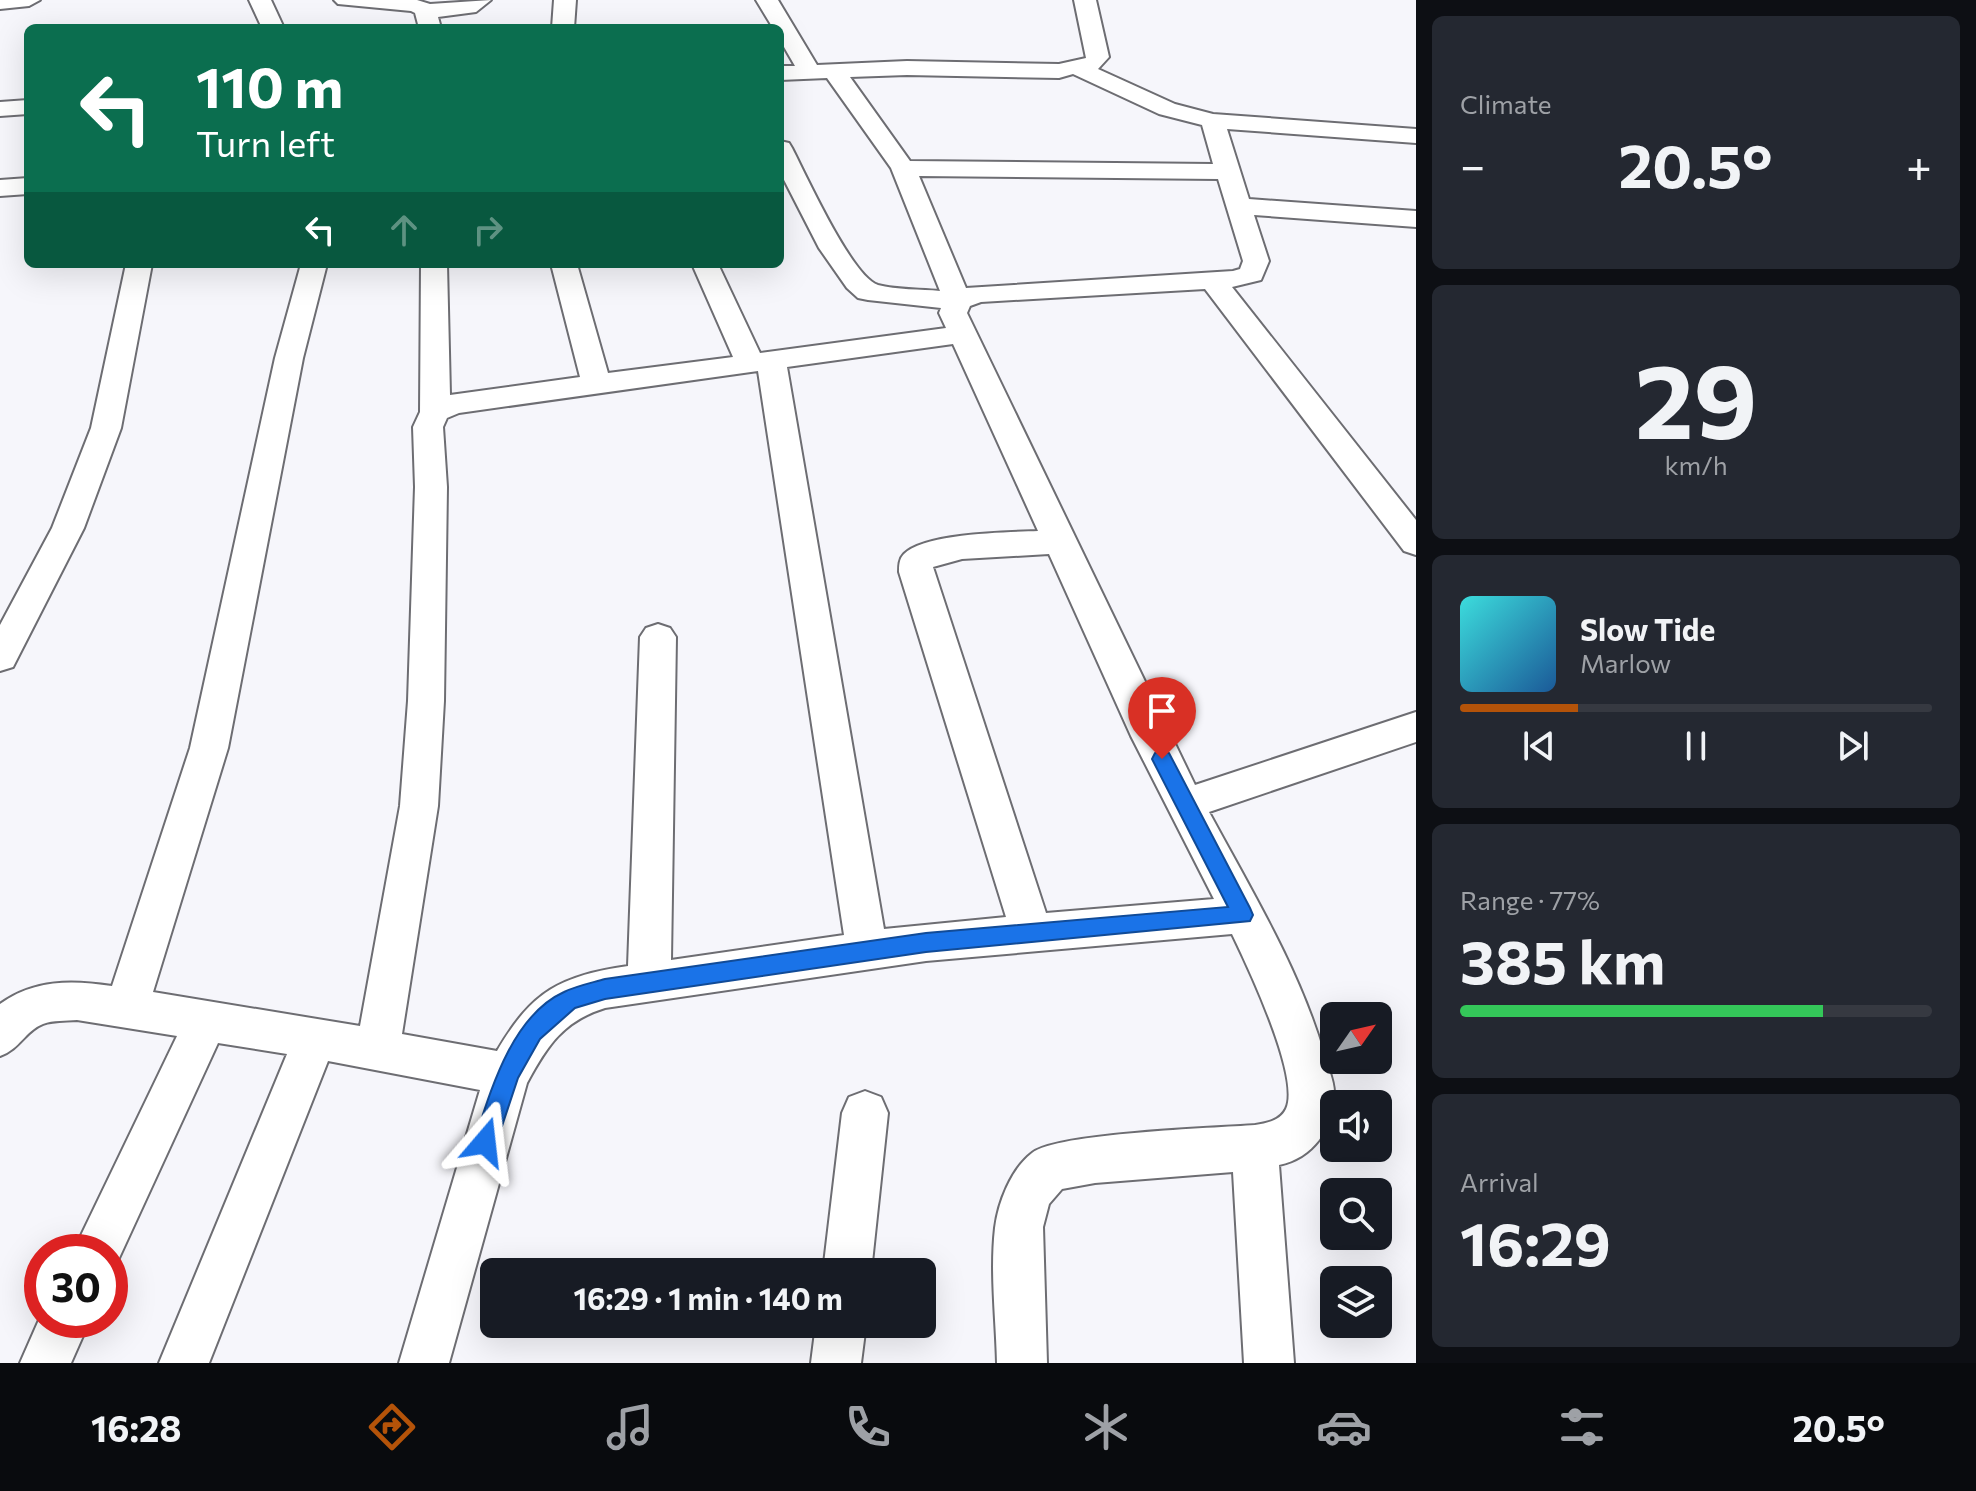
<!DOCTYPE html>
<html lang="en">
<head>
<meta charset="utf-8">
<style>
  body { margin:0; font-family:Commissioner,sans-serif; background:#242831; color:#f1f3f6; height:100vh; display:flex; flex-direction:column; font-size:30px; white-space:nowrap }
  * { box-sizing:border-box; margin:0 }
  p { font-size:26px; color:#9ea1a6 }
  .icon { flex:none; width:44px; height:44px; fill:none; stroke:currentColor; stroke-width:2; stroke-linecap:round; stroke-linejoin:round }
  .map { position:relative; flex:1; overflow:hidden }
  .details { display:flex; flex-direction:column; gap:16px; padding:16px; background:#0d0f14; width:560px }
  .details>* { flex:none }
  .top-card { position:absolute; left:24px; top:24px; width:760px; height:244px; border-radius:12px; box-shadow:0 8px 32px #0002; background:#0b6e4f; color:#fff; overflow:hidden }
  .needle { width:52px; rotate:56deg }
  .tools { position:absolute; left:1320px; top:1002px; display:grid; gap:16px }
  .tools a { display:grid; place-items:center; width:72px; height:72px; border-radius:12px; background:#171b24; box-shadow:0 8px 32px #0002; font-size:40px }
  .speed { position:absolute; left:24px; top:1234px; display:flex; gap:16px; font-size:40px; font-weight:700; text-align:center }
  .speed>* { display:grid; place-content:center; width:104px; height:104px; border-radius:50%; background:#171b24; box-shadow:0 8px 32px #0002; line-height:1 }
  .speed .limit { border:12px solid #d22; background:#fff; color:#111 }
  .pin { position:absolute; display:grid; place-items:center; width:68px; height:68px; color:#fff; margin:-82px -34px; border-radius:50% 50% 50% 0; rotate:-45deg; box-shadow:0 0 8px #0007 }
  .pin .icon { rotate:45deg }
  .me { position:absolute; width:88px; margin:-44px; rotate:17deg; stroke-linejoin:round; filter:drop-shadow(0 0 6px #0008) }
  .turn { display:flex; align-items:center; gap:28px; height:168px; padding:0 40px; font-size:36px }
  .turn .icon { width:104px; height:104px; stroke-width:2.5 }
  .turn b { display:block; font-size:56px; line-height:68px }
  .lanes { display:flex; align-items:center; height:76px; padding:0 40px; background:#0003; justify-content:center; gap:40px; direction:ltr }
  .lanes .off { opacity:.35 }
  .big { font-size:60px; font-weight:700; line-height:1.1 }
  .details .card { flex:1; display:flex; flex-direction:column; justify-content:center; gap:12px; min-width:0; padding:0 28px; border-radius:12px; background:#242831 }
  .details .dial { align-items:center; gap:0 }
  .dial b { font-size:104px; line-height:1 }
  .song { display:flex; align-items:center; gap:24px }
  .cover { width:96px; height:96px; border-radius:12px; background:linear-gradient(135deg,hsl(180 70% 55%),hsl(210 70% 35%)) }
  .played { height:8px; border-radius:4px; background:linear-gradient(90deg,#b45309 25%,#363941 25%) }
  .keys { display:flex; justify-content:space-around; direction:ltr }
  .heat { display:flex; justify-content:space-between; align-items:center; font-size:44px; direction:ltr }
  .charge { height:12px; border-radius:6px; background:linear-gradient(90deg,#34c759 77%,#363941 0) }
  .trip { position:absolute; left:480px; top:1258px; width:456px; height:80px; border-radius:12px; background:#171b24; box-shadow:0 8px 32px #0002; font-weight:700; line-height:80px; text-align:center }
  .dock { display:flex; height:128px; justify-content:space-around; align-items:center; background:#090b0e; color:#9ea1a6 }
  .dock .icon { width:56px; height:56px }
  .dock .current { color:#b45309 }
  .dock b { font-size:36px; color:#f1f3f6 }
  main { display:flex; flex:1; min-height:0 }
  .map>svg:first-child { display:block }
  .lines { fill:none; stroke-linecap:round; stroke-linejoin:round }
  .street-casing { stroke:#6d6d72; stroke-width:4 }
  .street { fill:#fff; fill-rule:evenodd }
  .route { fill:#1a73e8; stroke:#114b97; stroke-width:2 }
</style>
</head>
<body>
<main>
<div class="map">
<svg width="1416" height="1363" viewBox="0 0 1416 1363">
  <rect width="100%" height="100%" fill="#f6f6fb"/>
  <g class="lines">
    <defs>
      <path id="street" d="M0,0H40L29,6L0,9Z
        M249,0H271L284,28H262Z
        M334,0H417L430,4L491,0L476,12L438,17L441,28H419L415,13L411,11L338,4Z
        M554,0H576L574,28H552Z
        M756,0H778L817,65L907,61L1059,64L1086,58L1074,0H1096L1109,57L1098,69L1175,104L1213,114L1416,129V143L1227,129L1249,199L1416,211V227L1254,215L1269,261L1261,280L1232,287L1416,520V555L1404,551L1205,289L981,302L970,306L967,313L1195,785L1416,712V742L1209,812C1251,890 1299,968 1324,1054C1327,1066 1335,1082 1334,1095C1333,1129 1313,1158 1279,1165L1294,1363H1244L1233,1172L1095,1183L1062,1189L1049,1204L1043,1227L1047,1363H997C996,1319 990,1272 995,1228C998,1203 1011,1169 1032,1153C1056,1133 1215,1128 1255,1125C1267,1123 1280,1121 1286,1109C1301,1078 1247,965 1232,934L926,961L605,1008C563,1021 547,1046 527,1083L449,1363H399L480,1090L328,1061L209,1363H159L287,1054L218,1043L114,1269L110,1271V1252H73L177,1036L77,1020C66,1021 53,1020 43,1024C25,1031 20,1049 0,1056V1004C34,979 73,980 112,986L190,748L275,358L301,264H327L303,358L228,748L153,992L360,1026L400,806L408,701L415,487L413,427L420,412L421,264H447L450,395L580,377L551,264H577L608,373L733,357L692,264H718L760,353L946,328L939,313L941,308L868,300L858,298L847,288L819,248L780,172V141L789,143L792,148C806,175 852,277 878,285C896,290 921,289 940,291L891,168L827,78L780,80V66H795L780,40V28H773ZM1073,74L1159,114L1202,125L1213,164L910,161L850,77L907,75L1059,78ZM919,176L1218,179L1243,261L1240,269L1233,271L966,288ZM953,344L1038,531C1009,532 924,533 904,554C899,559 899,566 899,572L1006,917L884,929L787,367ZM758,371L844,935L671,960L676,637L670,628L658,624L646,628L640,637L628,966C560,976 532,991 497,1051L402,1034L438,806L444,701L447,487L443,427L447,418L459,413ZM1049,554L1131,736L1214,899L1046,913L933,567L962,559Z
        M28,100V114L0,116V102Z
        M28,178V194L0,196V180Z
        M126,264H152L121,428L84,528L13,667L0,671V625L52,528L91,428Z
        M865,1091L881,1097L888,1113L871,1272H823L842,1113L849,1097Z
        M42,1313V1320H90L71,1363H20Z
        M816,1324H866L861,1363H811Z"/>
    </defs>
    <use href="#street" class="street-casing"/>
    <use href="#street" class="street"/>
  </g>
  <path class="route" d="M1162,751L1169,753L1250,908L1253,915L1250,921L926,952L605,999L575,1008L540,1039L518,1078L494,1150L485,1154L477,1150L474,1142C490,1093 511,1016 564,992C576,986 591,983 605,979L926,933L1228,907L1152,759L1155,753Z"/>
</svg>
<div class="tools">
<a><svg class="needle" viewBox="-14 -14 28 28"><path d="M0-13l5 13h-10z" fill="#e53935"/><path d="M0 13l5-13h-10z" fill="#9ea1a6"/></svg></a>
<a><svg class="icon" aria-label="sound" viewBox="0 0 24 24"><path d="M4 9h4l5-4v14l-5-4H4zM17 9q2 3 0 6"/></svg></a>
<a><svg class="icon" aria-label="search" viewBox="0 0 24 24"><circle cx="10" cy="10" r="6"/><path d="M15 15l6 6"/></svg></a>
<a><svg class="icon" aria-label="layers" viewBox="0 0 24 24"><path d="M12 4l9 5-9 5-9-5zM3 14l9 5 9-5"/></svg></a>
</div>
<div class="speed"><div class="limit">30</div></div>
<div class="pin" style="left:1162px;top:759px;background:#d93025"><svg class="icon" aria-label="arrive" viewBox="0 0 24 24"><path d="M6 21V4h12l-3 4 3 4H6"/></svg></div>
<svg class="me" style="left:485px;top:1142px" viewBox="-20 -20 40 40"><path d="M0-17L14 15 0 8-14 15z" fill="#1a73e8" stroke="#fff" stroke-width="4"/></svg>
<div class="trip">16:29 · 1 min · 140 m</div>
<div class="top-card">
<div class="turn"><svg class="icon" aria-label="left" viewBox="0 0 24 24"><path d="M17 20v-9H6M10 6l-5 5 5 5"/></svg><div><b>110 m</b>Turn left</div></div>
<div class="lanes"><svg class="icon" aria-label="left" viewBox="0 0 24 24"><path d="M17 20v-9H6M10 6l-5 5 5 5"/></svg><svg class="icon off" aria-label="ahead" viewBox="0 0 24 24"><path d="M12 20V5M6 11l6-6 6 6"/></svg><svg class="icon off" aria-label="right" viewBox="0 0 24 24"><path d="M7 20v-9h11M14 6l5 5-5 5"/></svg></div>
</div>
</div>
<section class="details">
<div class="card"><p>Climate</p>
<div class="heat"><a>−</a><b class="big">20.5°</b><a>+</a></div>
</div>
<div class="card dial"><b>29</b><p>km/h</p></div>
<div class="card">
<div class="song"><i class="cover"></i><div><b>Slow Tide</b><p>Marlow</p></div></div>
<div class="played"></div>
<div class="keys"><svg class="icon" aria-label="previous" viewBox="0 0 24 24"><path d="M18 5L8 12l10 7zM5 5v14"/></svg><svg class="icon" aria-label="pause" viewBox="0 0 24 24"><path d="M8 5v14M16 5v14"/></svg><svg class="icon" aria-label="next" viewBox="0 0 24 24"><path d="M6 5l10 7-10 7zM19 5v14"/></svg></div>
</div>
<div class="card"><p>Range · 77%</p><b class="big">385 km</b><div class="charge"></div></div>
<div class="card"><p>Arrival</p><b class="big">16:29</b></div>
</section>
</main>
<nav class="dock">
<b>16:28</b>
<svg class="icon current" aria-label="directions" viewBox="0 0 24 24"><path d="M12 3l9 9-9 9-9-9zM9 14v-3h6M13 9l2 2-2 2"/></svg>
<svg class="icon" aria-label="music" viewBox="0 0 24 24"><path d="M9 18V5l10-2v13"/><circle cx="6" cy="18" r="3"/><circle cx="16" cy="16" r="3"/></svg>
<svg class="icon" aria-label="phone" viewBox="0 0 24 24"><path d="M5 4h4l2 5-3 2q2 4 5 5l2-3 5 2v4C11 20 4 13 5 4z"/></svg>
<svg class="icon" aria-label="climate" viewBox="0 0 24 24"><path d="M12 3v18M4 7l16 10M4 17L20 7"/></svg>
<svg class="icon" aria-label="car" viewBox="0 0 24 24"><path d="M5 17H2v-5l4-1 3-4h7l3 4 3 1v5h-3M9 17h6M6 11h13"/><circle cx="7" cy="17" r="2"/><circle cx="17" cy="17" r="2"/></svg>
<svg class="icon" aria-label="filters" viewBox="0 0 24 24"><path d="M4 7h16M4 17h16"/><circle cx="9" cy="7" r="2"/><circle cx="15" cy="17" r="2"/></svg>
<b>20.5°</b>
</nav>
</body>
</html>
